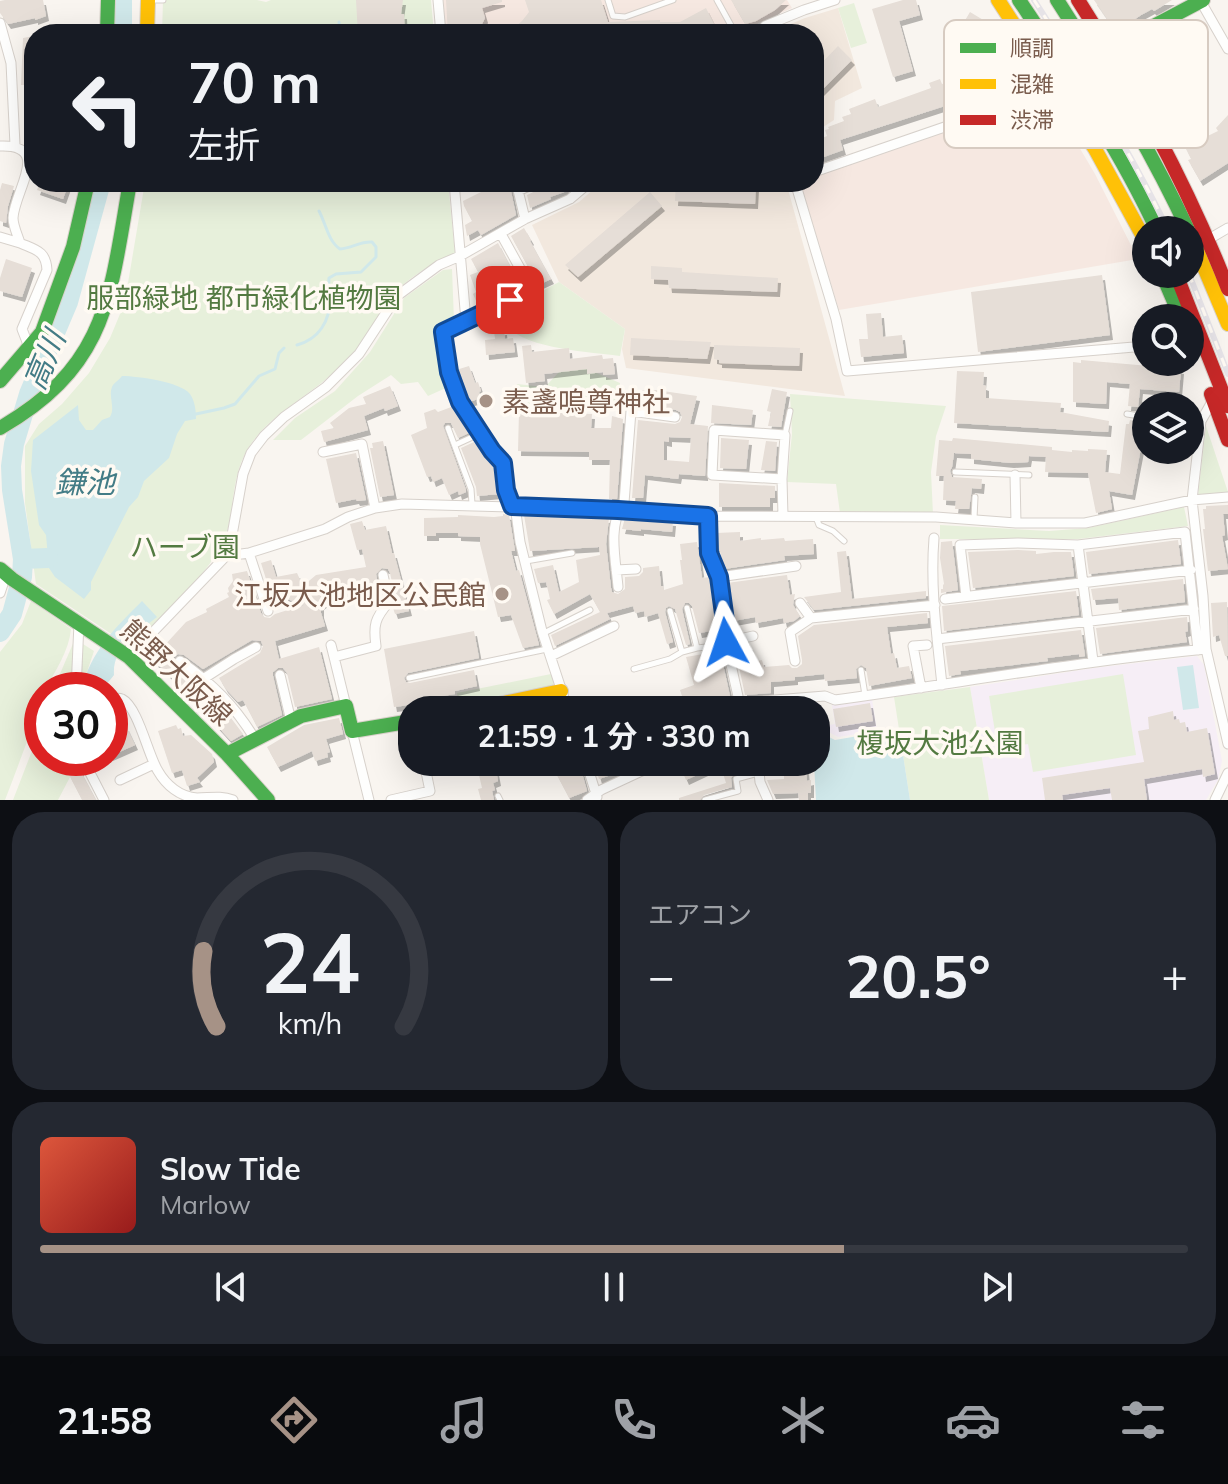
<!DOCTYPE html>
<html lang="ja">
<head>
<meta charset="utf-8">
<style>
  body { margin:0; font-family:Mulish,"Noto Sans JP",sans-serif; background:#242831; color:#f1f3f6; height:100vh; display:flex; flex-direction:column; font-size:30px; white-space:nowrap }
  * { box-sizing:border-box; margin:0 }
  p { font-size:26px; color:#9ea1a6 }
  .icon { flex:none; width:44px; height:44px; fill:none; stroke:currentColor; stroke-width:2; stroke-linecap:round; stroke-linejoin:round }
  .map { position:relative; height:800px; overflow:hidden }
  .sheet { display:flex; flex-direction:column; gap:12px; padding:12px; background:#0d0f14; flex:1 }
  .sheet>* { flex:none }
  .guide { position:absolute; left:24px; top:24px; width:800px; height:168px; border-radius:32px; box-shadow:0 8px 32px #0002; background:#171b24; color:#f1f3f6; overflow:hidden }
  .controls { position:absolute; left:1132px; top:216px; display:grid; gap:16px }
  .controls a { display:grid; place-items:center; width:72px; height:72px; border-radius:50%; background:#171b24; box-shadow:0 8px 32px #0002; font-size:40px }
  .speed { position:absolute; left:24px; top:672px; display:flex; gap:16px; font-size:40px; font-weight:700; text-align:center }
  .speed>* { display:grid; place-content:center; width:104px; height:104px; border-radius:50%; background:#171b24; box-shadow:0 8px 32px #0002; line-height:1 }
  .speed .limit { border:12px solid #d22; background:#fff; color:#111 }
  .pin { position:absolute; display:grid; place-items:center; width:68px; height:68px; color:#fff; margin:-34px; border-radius:16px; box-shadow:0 4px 12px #0006 }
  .me { position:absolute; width:88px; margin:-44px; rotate:355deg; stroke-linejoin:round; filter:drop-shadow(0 0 6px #0008) }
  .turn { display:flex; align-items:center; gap:28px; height:168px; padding:0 32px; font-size:36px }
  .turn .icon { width:104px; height:104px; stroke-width:2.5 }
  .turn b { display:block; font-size:56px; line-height:68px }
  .big { font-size:60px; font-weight:700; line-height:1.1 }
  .sheet .card { flex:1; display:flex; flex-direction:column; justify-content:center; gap:12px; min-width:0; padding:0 28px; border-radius:32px; background:#242831 }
  .sheet .dial { align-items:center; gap:0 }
  .dial svg { height:208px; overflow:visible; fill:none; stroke:#363941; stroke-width:7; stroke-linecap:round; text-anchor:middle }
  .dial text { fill:#f1f3f6; stroke:none }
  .song { display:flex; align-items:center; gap:24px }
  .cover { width:96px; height:96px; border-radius:12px; background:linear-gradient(135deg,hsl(10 70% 55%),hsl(0 70% 35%)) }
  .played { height:8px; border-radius:4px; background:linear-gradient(90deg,#a69286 70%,#363941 70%) }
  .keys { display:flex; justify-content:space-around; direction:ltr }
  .heat { display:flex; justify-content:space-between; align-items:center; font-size:44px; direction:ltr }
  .sheet .tiles { flex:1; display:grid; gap:12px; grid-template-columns:1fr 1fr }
  .card:last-child { grid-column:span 2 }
  .trip { position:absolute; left:398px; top:696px; width:432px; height:80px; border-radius:32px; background:#171b24; box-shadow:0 8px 32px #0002; font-weight:700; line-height:80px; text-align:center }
  .dock { display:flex; height:128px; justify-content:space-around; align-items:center; background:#090b0e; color:#9ea1a6 }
  .dock .icon { width:56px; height:56px }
  .dock .active { color:#a69286 }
  .dock b { font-size:36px; color:#f1f3f6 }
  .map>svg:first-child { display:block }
  .residential { fill:#f2e8de }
  .commercial { fill:#f6e8e1 }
  .education { fill:#f6eef6 }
  .green { fill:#e7f0db }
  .water { fill:#d0e8ea }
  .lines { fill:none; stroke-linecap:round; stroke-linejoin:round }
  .stream { stroke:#d0e8ea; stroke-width:3 }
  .river { stroke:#d0e8ea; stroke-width:20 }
  .building { fill:#e6ded7; fill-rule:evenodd; filter:url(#shadow) }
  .lane-casing { stroke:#d7d1cb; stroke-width:7 }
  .street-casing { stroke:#d7d1cb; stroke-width:11 }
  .fast-casing { stroke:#d9d2cb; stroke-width:16 }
  .slow-casing { stroke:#d9d2cb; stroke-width:16 }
  .jam-casing { stroke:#d9d2cb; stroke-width:16 }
  .lane { stroke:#fefefd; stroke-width:5 }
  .street { stroke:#fefefd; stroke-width:9 }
  .fast { stroke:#4caf50; stroke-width:14 }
  .slow { stroke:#ffc107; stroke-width:14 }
  .jam { stroke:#c62828; stroke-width:14 }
  .rail-casing { stroke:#e6e3e7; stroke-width:6 }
  .rail { stroke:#fffaf3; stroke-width:3; stroke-dasharray:9; stroke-linecap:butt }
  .street-bridge-casing { stroke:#d7d1cb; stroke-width:11; stroke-linecap:butt }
  .street-bridge { stroke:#fefefd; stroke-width:9 }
  .route-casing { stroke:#114b97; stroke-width:20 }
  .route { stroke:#1a73e8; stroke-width:14 }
  .poi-dot { fill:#a69286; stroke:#fffaf3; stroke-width:3 }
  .labels { text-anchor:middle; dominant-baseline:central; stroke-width:7; stroke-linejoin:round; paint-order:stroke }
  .park-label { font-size:28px; fill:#537a41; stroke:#fffaf3 }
  .poi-label { font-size:28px; fill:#7a5c4d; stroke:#fffaf3; text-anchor:start }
  .street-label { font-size:28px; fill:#7a5c4d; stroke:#fffaf3 }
  .water-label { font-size:30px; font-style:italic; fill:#437c86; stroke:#fffaf3 }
  .key { fill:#fffaf3; stroke:#d7cbc1; stroke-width:2 }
  .key-label { font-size:22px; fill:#7a5c4d }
</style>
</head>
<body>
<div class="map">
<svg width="1228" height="800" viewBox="0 0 1228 800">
  <defs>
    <filter id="shadow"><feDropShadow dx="3" dy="5" stdDeviation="0" flood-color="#0004"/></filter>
  </defs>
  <rect width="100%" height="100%" fill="#f9f5f0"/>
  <path class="residential" d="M838,8L862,88L835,101L834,120L814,133V34H772V32L805,18Z
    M602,182H786L845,396L626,368L622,349L625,329L559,282L532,225L579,202Z"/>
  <path class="commercial" d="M443,0H787L792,8L758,23L756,34H446Z
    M1049,96L1095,174L1138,259L839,310L801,186L803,182H814V176Z"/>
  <path class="education" d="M1197,656L1204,665L1222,761L1218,780L1206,800H989L970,687L1094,668Z
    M872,699L877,731L838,737L825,730L830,729L829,725L835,724L832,705Z"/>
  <path class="green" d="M163,0H257L266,2L271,0H431L434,34H162Z
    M854,3L867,43L851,48L838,8Z
    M145,182H448L455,253C437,261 407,278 394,294C380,311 372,333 357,350C350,357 342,364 335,371C307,398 270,414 249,447C231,475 235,506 226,535C214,570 158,621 131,647L36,584L25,503V446L39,424L62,404L89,373L110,338L120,314L128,283Z
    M452,269L454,321L437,330L440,357L448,387L428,396L418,382L401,384L391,375L358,396L301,440H273L295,418L335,391L370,352L404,298L443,270Z
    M559,282L625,329L620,356C592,352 521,349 506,324C504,321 504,316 503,312Z
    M578,365L620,383V401L612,409H516L513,395L517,384L545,387L560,371Z
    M790,394L946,406L936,436L931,472L933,514L840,513L836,484L787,482L792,434Z
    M1206,426L1228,492L1198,495Z
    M1184,507L1188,526L1078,539H940V525L1049,531L1088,528Z
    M31,601L71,629C69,651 55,671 45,690H42C42,707 34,724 28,739C20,760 13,780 5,800H0V652L22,624Z
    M75,639L94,651L81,690H53Z
    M551,674L554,682L552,688L459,706L457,693Z
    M1123,674L1136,755L1033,772L1028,744L998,749L989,696Z
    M970,687L989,800H910L894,697Z
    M42,725V758H80L58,800H13Z"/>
  <path class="water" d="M122,376C138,376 181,382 190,394C195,401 196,411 196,419L185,421L177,434L169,458L144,481L138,497L129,507L91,582V590L84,599L55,577L49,568L46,535L39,525L31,471L33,440L78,405L79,420L86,430H93L102,420L110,417C116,407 107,395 113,385C115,382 119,380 122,376Z
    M142,601L157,617C138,632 112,647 114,675C102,690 101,690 82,690C89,653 116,627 142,601Z
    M1193,665L1199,708L1183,710L1177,667Z
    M899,729L910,800H816L814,762H816V735L823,734L835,740Z"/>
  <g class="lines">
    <path class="stream" d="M339,22L340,34
      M297,345C319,339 330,321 330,299C330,292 328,286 329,278L336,274L361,272L376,257V247L372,242C361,241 352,248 340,249C328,241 326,224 319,211
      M196,414L224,408L235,404L259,376L275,369L279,353L284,348"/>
    <path class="river" d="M122,0V34
      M23,559L48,558
      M0,632L12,614L22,577L23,559L12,490L11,466L14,444L29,394L68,302L101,182"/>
  </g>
  <path class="building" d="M5,0H43L46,16L35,20V18L8,24L0,13V1Z
    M356,0H403L401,14H404L405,34H358Z
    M446,0H502V2L482,8L485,18L482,24L480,34H448Z
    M525,0H601L608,22L660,20V22H680L706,8L719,34H507L522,21L529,12Z
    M731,0H786L775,10L756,21L745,24Z
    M903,0H916L920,15L899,21L913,71L893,77L872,9Z
    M1094,0H1172L1154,11L1152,9L1141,15L1116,32Z
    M970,12L1000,30L998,32L1009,40L1000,53L992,56L986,52L983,56L963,44L967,38L958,32Z
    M34,36V85H21L23,38Z
    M838,46L852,60L814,98V71Z
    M940,79L942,84L953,81L960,101L840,140L843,150L821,158L815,141L827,136L825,130L829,129L828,127L844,121L842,117L851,114L849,109L875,99L878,107L931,88L929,83Z
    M1228,115V163L1200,181L1188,160L1191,159L1185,147L1218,131L1216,128Z
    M40,182H69L63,199L37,190Z
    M501,182H509L516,215L481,235L478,230L467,236L465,225L472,221L464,206L463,201Z
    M545,182H564L567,191L550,197L551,199L530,208L527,195L542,188Z
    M676,182L756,185L755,204L675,201Z
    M2,183L14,186L8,206L6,223L0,221V190Z
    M650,192L662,206L578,277L565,265Z
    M524,228L531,240L530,241L551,279L538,285L511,236Z
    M498,243L511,268L508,270L510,274L508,275L514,290L486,303L484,299L477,303L473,294L476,292L470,275L478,272L471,259Z
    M6,259L32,268L22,297L0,291V278Z
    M651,266L682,268V272L778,278L777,292L669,288L668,280L651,279Z
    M1102,275L1110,335L978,352L971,292Z
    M881,313L883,337L902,335L904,353L861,357L859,339H868L866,314Z
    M504,330L505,339L513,338L515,352L486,355L485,340L495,339L494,331Z
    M631,338L667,340L711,342L707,359L630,355Z
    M531,345L532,352L569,348L570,359L602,355L603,359L613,358L615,374L603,375V372L587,374V369L544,374L545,381L526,383L522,346Z
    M714,345L800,348L799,366L719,363V360L714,359Z
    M1081,360L1149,366V362H1175V368L1181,369L1179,392L1140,389L1138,407L1128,406L1130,384L1107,382L1106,404L1073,402V362L1081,363Z
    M469,366L475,383L478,382L481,391L479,392L481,398L469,402L456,370Z
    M957,371L984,372L983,385L986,386V398L1061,403L1060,412L1109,421L1108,432L954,423Z
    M390,386L398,406L385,411L384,408L364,416L368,430L324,442L321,431L334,428L330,423L349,408L366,404L363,397Z
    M772,389L787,392L781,427L768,426L771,412L767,411Z
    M630,390H656L697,396L690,424L708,426L705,476L679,474L678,479L645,475L643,498H632L638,420L675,424L680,422L682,417L680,412L676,410L629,404ZM669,437L691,438L689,462L664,460V441L669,442Z
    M712,405L753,410L751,425L711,423Z
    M454,406L471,432L458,438L451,423H445L443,426L466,490V492L459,495L458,491L449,495L442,478L433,482L431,476L427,477L411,435L427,428L424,413L435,409L438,412Z
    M519,411L592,414L591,428H611L612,416L623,419L617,499H609L610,460H589V452L518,451Z
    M1130,420L1139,422L1138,426L1145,427L1132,495L1109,491L1112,509L1096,513L1088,473L1045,472L1046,457L1029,456L1028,462L1011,463L971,459V454L954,453L952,467L950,471L952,477L982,479L981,489L972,488L969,509H955L956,501L943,500L944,476H936L939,440L952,441L953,438L1052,447V450L1072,452V450L1088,451V449L1107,450L1105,472L1120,474L1126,424H1129Z
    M721,438L749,440L746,469L720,468Z
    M383,441L394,495L380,497L370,448H373L372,443Z
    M766,441L777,442L775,471L761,470Z
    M474,442L475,444L478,443L496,466L499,494L477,496L476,487L461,448Z
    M356,453L366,500L357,501L356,499L336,503L326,459Z
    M719,483L775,486V498H770V507H719Z
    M1228,505V514H1223L1225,535L1222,536L1228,569L1208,571L1203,529H1205L1203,509H1206V506Z
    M503,514L509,515L515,551H511L516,571L519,570L539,645L523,648L511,615L498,617L480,544V537L458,536V533H436V536H424V518L458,517V515L494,517L503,516Z
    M524,515L609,518L606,544L611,588L612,592L618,594L625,589V577L639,576L643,572V568L659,566L661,586H663L664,590L683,584L680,560H682L680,544L697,542L702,578L711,577L712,579L718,630L699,633L692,606L689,603H685L682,609L690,644L686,645L675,609L669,606L666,608L665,612L673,642L667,644L658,613L645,617L644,611L635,613L633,606L607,613L610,619L555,646L551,635L600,612L590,594L554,614L547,600L550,599L546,582L538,583L534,569L553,565L559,592L579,582L576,560L600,555L599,547L530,551Z
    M625,518L673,521L672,532L641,529V531L622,529Z
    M362,521L365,530L386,526L392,553H394L409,611L395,614L393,608L396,601L390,573L388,569L382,568L376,574L381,600L378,604L374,605L372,594L326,601L321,605V613L325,626L275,641L279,659L319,647L332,699L295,707L287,673L283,668H278L273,672V676L282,715L257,727L243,700L238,702L225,688L219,678L260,653L263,646L261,641L252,640L203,669L184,655L178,654L174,657V665L190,678L185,683L186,691L193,693L203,688L225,710L243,734L231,741L181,686L152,659L186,622L207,612L206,609L229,597L227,593L229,592L228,588L233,581L232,574L247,571L261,613L264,617L270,618L275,614L304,605L276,595H271L261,563L271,560L276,577L297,573L303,586L316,575L366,567L362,549L357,550L350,524Z
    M740,532V541L761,538V540L784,538L785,541L813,539L814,554L784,556L785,560L724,569L719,547H716V533Z
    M1178,540L1181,564L1089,574L1086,552Z
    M952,541L958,590L941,593V589H943V585L944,584L940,558L941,542Z
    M1018,550L1036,551V554L1054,552H1071L1074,576L973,588L968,552Z
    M846,551L852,599L926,591V598L814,610L804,597L841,592L837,552Z
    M787,575L790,595L795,594L793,605L800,616L794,621L784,623L783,618L756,623L755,617L733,621L727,583Z
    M1183,579L1185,602L1119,610L1118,598L1093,600L1091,589Z
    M1076,591L1079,615L944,631L942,606Z
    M1227,602L1228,656H1225L1219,635L1213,637L1211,603Z
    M927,613L928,623L887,627L891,654L894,653L897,668L909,666L912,678L869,686L866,668L861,665L856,669L857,678L825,681L824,674L795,677V680L771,682V693L745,695L735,648L750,645L753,662L762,660L764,667L789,665L792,668H797L802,664V660L798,636L814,625Z
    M1187,617L1188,631L1185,632L1187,642L1100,654L1096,628Z
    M1081,630L1085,656L1079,657V654L1047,658L1048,661L960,671L961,674L949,676L945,646Z
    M474,631L479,658L408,673L404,678L406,682L410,683L474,670L477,686L455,691V694L423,699L424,703L394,707L384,649Z
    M715,652L716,657L721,655L733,710H667L666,708L684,702L680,690L694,685L686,657Z
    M870,703L873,721L836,727L833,709Z
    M1173,711L1174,720L1179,719L1180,723L1185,722L1187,732L1207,728L1215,774L1203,777L1202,769L1144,779L1147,800H1112L1110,788L1062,795L1063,800H1045L1042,778L1144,762L1138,731L1149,729L1148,717Z
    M339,718L343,734L326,739L330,752L327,753L328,757L315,761L312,751L278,767L267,747L304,725Z
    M176,725L178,729L181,728L183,736L191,735L212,754L214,762L197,778L200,782L187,786L182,770L172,773L158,731Z
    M126,726L135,745L110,756V733Z
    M82,758H85L87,762L81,766V772L96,800H82L68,773L79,768L75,762Z
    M550,762H579L587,791L569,798Z
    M594,762H626L628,769L599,779Z
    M678,762H751V769L733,775L731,778L732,787L704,795L700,800H679V798L726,783L720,764L686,780Z
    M495,765L498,781L493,783L495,790L492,791L494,800H481L478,789L482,788L479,775L482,774L481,768Z
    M806,768L807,781L811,780V793H808V800H799L798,793L773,794L767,780L784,779V769Z"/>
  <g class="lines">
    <defs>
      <path id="lane" d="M149,0H163
        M608,0L613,16L625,17L673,0
        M717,0L733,29L763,32
        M1127,414L1146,417
        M448,428L471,489L472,504
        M785,435L790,411
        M455,445L479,434
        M955,472L1029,475
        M816,517L819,525L833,531L844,541
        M974,519L975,497
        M526,561L572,553
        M687,608L697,648
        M670,611L682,652
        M544,633L590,610
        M634,669L670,659L682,652L697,648L725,645
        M861,670L865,695
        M409,678L547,649
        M498,796L500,800
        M705,800L738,791L736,779L758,773"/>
      <path id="street" d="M438,0L441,34
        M1200,0L1228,49
        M0,23L11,63L15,145
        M763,34L765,26L804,10L835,0
        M0,146C53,144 14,191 13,218C13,226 18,236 20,243C36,250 46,251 47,270L22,329L29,347
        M814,172L1049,91L1057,85
        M454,182L466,321
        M795,182L836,319L847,371L1146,346
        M518,191L538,182
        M525,219L570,199L590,182
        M501,234L532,290L443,332L449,372L460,402L492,451L503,463L506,490L516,513L520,542L542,631L568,710
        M0,237L20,243
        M1209,239L1228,228
        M1190,342H1191
        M1213,400L1201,421L1192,500L1203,596L1206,649L1228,744
        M323,452L362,444L375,508
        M1015,475L1016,523
        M782,479L712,475L714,430L785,435L782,479L783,516
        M708,516L709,553L719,577L725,621L726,642L741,710
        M934,538C930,587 937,637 942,685
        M1078,545L1093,661
        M249,553L268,611
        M226,556L232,535L243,474L251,453L264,436L284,417L326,387L359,354L397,296L439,265L460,256L525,219L516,182
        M616,570L636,569
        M719,577L796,566
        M618,587C616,562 607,524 624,503L631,411L675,417
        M0,593L6,575
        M966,596L960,545L1018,543L1078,545L1185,532L1198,650
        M945,599L1191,570
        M800,603L811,618
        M937,639L1194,609
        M726,642L753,636
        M331,645L334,657
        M551,656L614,626
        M129,657L226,556L249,553L325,529L348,517L375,508L402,504L618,510L708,516L936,517L1016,523H1085L1192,500L1228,497
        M180,661C213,684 234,705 255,739
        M795,661L790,632L811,618L935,605
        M280,675L291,721
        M192,686L234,659L256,647
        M921,688L913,646L927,645
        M76,690L79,623
        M110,701C114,699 117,697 122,699C138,707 148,755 158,771C166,785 180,797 197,798C210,798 220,795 233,800
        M739,703L825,696L835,700C959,683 1082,661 1206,649
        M346,706L334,657L376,646C373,625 375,618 389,602L383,575
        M352,731L369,800
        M586,762L597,797
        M758,762L760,782L768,800
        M507,763L511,762
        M88,769L104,800
        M120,780L154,764
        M391,800L430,791L424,762
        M587,800L601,790L661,762
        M1215,800L1228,773"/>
      <path id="fast" d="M1019,0C1069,75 1119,148 1157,230
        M1057,0C1105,74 1151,150 1188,230
        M107,34L108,0
        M1110,49L1203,0
        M1162,274L1181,318
        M0,381L42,332L73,247L88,182
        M0,428C109,365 110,295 130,182
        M0,569L12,579L129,657L227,754L268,800
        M227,754L301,716L346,706L352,731L412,721"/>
      <path id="slow" d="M998,0L1095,149L1146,242
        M147,34L148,0
        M1190,234L1228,324
        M471,710L561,691"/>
      <path id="jam" d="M1078,0C1137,92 1188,187 1228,289
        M1176,274L1228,406
        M1211,394L1228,440"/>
    </defs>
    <use href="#lane" class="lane-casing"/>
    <use href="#street" class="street-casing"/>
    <use href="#fast" class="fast-casing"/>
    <use href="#slow" class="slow-casing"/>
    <use href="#jam" class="jam-casing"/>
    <use href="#lane" class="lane"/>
    <use href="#street" class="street"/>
    <use href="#fast" class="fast"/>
    <use href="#slow" class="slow"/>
    <use href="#jam" class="jam"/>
    <defs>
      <path id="rail" d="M1034,0C1082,74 1130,150 1168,230
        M1189,274L1228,374"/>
    </defs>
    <use href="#rail" class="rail-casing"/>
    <use href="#rail" class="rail"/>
    <defs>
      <path id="street-bridge" d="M1063,80L1101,55"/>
    </defs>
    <use href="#street-bridge" class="street-bridge-casing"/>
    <use href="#street-bridge" class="street-bridge"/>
  </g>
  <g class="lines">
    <defs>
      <path id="route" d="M510,300L443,332L449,372L460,402L492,451L503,463L506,490L512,506L618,510L708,516L709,553L719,577L725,621L726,642"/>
    </defs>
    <use href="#route" class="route-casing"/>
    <use href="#route" class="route"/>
  </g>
  <g class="poi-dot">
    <circle cx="486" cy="401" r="8"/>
    <circle cx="502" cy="594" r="8"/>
  </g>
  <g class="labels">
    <g class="park-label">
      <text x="244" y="297">服部緑地 都市緑化植物園</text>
      <text x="185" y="546">ハーブ園</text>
      <text x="940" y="742">榎坂大池公園</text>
    </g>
    <g class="poi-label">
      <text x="502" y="401">素盞嗚尊神社</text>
      <text x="486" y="594" text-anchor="end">江坂大池地区公民館</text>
    </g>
    <g class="street-label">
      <text transform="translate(177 672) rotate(43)">熊野大阪線</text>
    </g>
    <g class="water-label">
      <text transform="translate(44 360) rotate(-67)">高川</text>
      <text x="85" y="482">鎌池</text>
    </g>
  </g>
  <rect x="944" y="20" width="264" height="128" rx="12" class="key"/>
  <rect x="960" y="43" width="36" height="10" fill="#4caf50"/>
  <rect x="960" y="79" width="36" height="10" fill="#ffc107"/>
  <rect x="960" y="115" width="36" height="10" fill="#c62828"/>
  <g class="key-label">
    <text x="1010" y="56">順調</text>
    <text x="1010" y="92">混雑</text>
    <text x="1010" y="128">渋滞</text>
  </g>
</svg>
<div class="controls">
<a><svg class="icon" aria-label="sound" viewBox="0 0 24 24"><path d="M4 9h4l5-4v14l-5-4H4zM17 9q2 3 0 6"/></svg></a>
<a><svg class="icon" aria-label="search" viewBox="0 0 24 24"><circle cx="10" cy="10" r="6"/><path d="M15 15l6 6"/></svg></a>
<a><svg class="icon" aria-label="layers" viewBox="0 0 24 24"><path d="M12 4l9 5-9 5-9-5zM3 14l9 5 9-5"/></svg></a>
</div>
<div class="speed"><div class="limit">30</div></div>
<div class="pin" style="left:510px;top:300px;background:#d93025"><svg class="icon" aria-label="arrive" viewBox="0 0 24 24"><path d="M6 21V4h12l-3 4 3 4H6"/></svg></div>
<svg class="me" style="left:726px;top:642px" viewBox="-20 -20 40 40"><path d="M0-17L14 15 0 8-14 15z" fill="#1a73e8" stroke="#fff" stroke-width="4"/></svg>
<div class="trip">21:59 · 1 分 · 330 m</div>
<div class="guide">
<div class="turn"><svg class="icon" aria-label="left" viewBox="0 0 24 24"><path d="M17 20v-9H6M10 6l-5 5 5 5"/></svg><div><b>70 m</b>左折</div></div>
</div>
</div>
<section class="sheet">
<div class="tiles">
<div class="card dial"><svg viewBox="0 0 100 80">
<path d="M14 69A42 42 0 1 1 86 69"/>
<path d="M14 69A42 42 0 0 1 9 40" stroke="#a69286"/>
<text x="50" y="56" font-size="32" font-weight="700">24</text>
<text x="50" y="72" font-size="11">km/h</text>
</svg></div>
<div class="card"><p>エアコン</p>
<div class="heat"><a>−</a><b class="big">20.5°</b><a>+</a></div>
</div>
<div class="card">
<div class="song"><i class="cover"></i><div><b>Slow Tide</b><p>Marlow</p></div></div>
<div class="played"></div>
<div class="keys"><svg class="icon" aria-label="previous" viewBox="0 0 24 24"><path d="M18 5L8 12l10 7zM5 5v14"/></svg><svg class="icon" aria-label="pause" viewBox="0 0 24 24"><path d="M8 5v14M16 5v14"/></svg><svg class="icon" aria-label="next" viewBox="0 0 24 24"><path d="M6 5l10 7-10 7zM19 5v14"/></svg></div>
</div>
</div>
</section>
<nav class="dock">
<b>21:58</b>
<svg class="icon active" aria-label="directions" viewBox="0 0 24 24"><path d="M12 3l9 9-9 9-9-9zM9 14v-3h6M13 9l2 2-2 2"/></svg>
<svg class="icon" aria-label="music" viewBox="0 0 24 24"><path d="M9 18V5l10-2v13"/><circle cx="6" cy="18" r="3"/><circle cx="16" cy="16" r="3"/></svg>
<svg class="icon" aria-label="phone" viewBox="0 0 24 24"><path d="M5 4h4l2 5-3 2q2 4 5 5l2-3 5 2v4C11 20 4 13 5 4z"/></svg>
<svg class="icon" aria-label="climate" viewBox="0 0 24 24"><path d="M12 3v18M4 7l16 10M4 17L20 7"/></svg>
<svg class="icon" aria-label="car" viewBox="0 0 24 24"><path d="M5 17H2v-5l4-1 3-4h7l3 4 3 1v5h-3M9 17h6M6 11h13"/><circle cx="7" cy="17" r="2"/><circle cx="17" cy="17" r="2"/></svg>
<svg class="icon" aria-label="filters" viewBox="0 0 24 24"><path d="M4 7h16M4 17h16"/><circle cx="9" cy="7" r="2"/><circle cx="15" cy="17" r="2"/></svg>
</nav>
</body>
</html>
